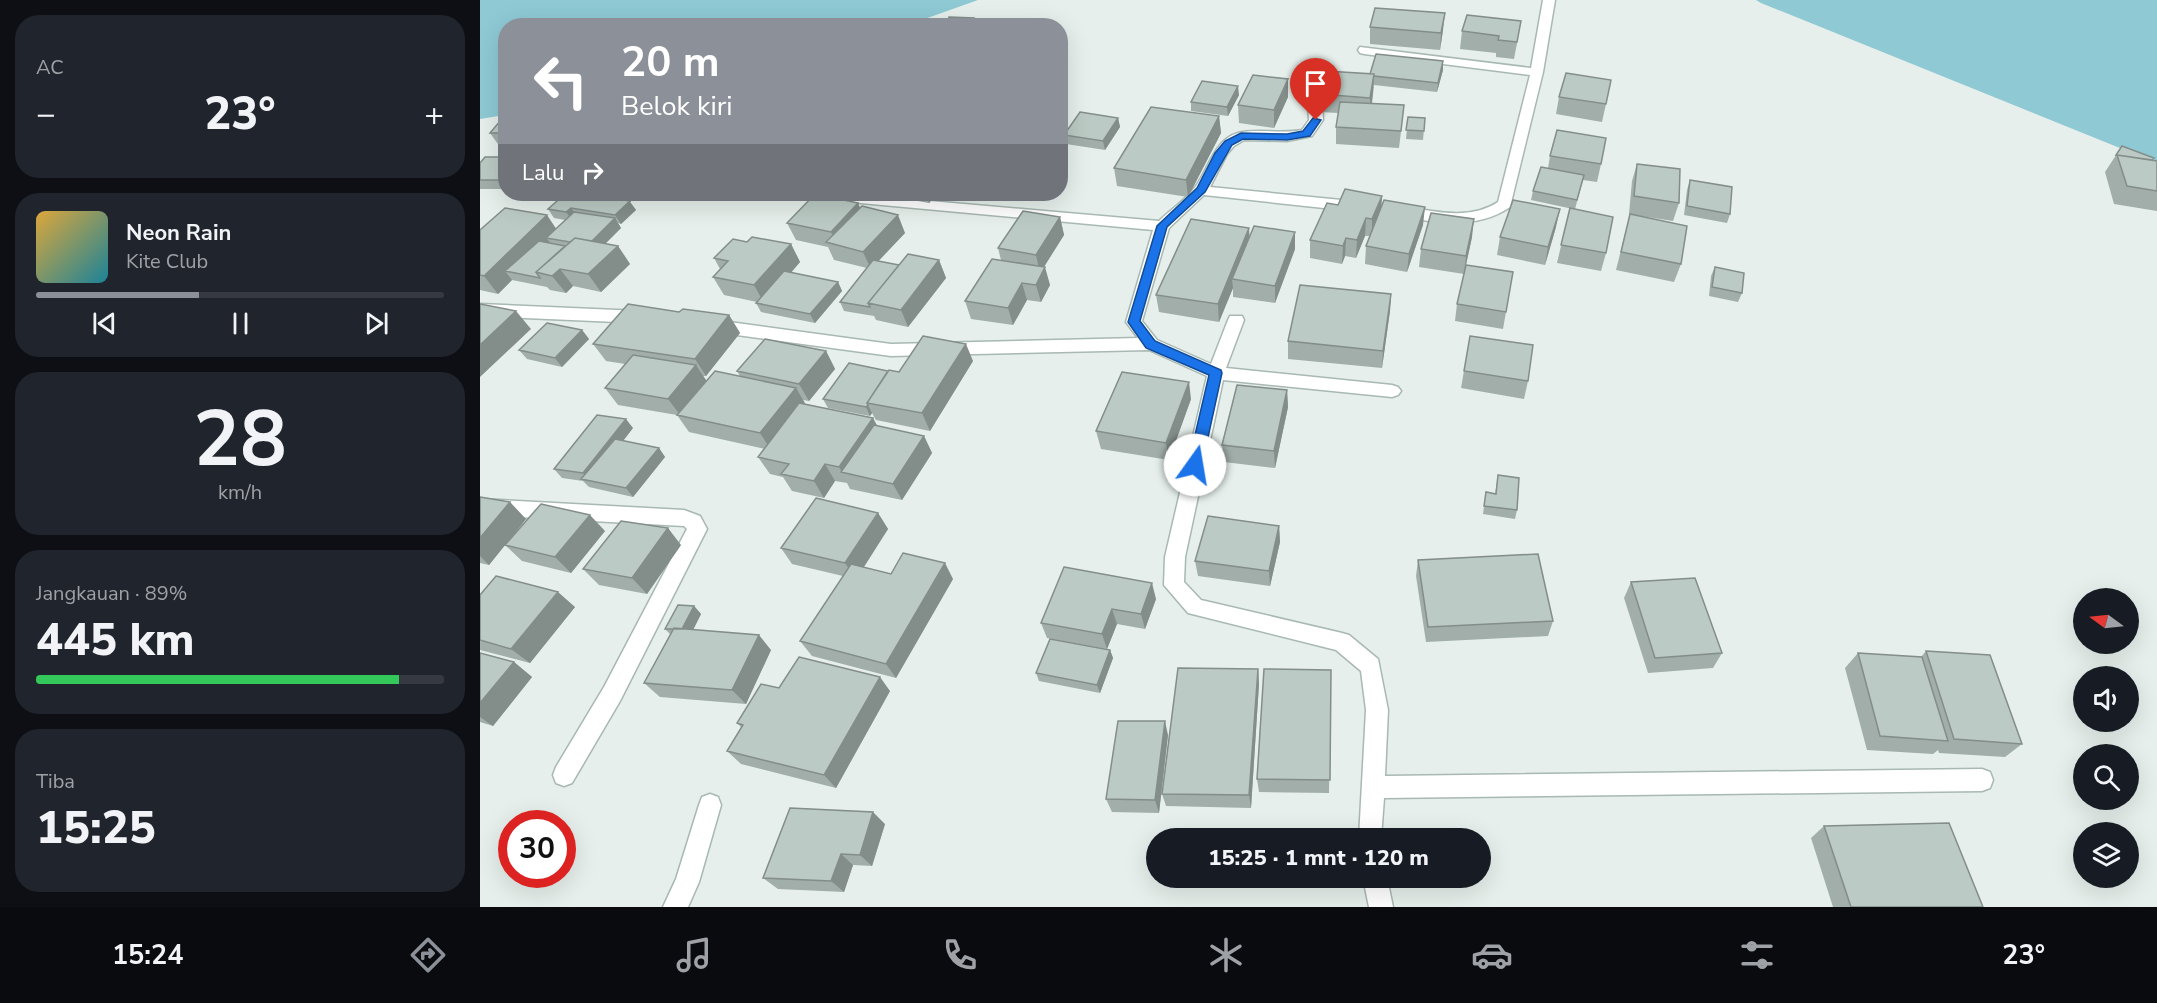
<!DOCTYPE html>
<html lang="id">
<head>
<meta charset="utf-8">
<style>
  body { margin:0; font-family:"Nunito Sans",sans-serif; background:#20242c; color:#f1f3f6; height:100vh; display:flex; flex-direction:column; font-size:22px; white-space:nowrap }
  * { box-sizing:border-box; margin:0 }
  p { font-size:20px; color:#9ea1a6 }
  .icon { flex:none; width:33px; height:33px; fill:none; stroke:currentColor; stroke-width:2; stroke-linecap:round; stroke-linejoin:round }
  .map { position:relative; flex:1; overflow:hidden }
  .drawer { display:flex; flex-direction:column; gap:15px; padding:15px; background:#0d0f14; width:480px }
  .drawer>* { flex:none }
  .top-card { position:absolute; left:18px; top:18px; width:570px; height:183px; border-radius:24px; box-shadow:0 6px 24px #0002; background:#8c9099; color:#fff; overflow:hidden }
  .needle { width:39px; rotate:285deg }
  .tools { position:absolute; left:1593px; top:588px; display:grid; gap:12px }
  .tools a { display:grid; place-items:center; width:66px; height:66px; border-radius:50%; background:#171b24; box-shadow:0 6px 24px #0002; font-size:30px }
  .speed { position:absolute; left:18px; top:810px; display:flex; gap:12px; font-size:30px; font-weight:700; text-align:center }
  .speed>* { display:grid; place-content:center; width:78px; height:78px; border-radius:50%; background:#171b24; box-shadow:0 6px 24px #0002; line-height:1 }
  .speed .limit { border:9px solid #d22; background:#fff; color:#111 }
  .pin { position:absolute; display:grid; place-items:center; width:51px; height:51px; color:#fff; margin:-62px -26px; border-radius:50% 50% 50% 0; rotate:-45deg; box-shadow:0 0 6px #0007 }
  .pin .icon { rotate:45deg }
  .me { position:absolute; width:66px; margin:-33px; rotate:13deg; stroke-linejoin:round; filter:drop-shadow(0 0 4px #0008) }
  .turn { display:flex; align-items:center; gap:21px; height:126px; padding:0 24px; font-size:27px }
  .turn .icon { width:78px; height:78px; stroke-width:2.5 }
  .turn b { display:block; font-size:42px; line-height:51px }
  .then { display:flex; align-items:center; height:57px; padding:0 24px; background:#0003; gap:12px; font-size:22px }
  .big { font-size:45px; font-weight:800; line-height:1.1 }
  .drawer .card { flex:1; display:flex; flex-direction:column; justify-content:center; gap:9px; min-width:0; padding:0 21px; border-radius:24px; background:#20242c }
  .drawer .dial { align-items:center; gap:0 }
  .dial b { font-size:78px; line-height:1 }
  .song { display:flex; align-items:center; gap:18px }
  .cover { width:72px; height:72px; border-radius:9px; background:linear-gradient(135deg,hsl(40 70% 55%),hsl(190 70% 35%)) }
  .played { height:6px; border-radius:3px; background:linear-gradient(90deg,#8c9099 40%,#363941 40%) }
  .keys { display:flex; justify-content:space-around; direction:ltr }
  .heat { display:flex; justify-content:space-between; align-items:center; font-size:33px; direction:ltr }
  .charge { height:9px; border-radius:4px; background:linear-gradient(90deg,#34c759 89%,#363941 0) }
  .trip { position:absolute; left:666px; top:828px; width:345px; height:60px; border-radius:30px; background:#171b24; box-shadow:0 6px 24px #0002; font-weight:800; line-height:60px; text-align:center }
  .tabs { display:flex; height:96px; justify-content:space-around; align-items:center; background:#090b0e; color:#9ea1a6 }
  .tabs .icon { width:42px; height:42px }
  .tabs .selected { color:#8c9099 }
  .tabs b { font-size:27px; color:#f1f3f6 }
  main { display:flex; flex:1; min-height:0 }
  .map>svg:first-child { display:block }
  .water { fill:#8ec9d4 }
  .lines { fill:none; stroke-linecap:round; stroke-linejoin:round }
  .lane-casing { stroke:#a8b8b2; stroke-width:3 }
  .street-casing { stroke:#a8b8b2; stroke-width:3 }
  .lane { fill:#fff; fill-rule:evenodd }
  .street { fill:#fff; fill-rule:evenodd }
  .wall { fill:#a1aea9 }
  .shaded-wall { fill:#838d89 }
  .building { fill:#bbcac4; stroke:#838d89; stroke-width:1.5 }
  .route { fill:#1a73e8; stroke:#114b97; stroke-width:1.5 }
</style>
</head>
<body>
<main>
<section class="drawer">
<div class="card"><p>AC</p>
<div class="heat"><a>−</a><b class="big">23°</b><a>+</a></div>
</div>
<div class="card">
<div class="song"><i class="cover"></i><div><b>Neon Rain</b><p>Kite Club</p></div></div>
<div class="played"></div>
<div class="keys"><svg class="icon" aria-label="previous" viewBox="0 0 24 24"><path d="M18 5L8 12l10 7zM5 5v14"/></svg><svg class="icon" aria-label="pause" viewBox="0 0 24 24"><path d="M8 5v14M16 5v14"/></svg><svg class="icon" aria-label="next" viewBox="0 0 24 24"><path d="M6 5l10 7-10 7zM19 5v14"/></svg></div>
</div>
<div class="card dial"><b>28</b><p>km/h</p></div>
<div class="card"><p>Jangkauan · 89%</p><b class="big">445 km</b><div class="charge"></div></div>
<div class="card"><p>Tiba</p><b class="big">15:25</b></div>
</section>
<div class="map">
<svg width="1677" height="907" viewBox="0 0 1677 907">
  <rect width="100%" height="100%" fill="#e6efeb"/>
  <path class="water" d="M0,0H498L425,26H26L25,115L0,119Z
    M1276,0H1677V163L1281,3Z"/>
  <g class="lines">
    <defs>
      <path id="lane" d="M230,794L238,797L241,805L219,882L208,907H183L196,879L219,805L222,797Z"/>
      <path id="street" d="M1063,0H1075L1063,72L1030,207C997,230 952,224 915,214L913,211L915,208L920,206C953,211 989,221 1018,202L1050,75L884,54L880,53L878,50L880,47L1051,68Z
        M835,96L842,100L843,120L832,136L807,141L764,140L754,146L747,154L730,187L872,201L879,206L877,209L872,211L724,195L689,228L662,321L677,340L731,364L748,320L750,316H762L764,320L746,368L912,385L918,387L921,391L918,395L912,397L743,380L705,557L704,582L721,600L862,633L869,635L898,659L908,710L905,776L1502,769L1510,772L1513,780L1510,788L1502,791L904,798L901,838H879L886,710L881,671L856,650L708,613L684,585L685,557L727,376L669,350L411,356L235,332L229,330L227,326L229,322L235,320L411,344L658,338L646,322L673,230L326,198L319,194H370L679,221C690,210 707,199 716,186C729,168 734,140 758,133C774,128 802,134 822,130L829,120L828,100Z
        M0,304L160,311L166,313L168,317L166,321L160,323L0,316Z
        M0,499L204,510L220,516L227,529L140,701L92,783L84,786L76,783L73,775L76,767L124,687L207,529L204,526L0,515Z
        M883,878H907L913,907H889Z"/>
    </defs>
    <use href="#lane" class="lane-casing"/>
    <use href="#street" class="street-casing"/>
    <use href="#lane" class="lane"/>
    <use href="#street" class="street"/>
  </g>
  <path class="wall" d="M890,27L963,30L960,50L890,44Z
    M982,31L1038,38L1034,59L1016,57V53L980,49Z
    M963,61V70L957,92L894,85L892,104L922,123L919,148L856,144V127L858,113L840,112V94L890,74Z
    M759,95L748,116L711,111V102Z
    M808,97L794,128L759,123L758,105Z
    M1079,97L1126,104L1122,122L1076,114Z
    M26,114V151H23L10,133Z
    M739,116L741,133L708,197L637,186L634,168Z
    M928,117L945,118L943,140L926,139Z
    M638,118L640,127L625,150L586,144L584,135Z
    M1642,146L1672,160L1677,161V211L1634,204L1625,172Z
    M1070,156L1121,164L1117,182L1103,180L1095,209L1126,253L1121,271L1077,263L1090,208L1093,209L1051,200L1053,191L1068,168Z
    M26,157V189H0V163Z
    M1157,164L1199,203L1193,221L1154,215L1201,264L1194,282L1136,270L1150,214H1149L1152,181Z
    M1210,180L1250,214L1247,223L1204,215L1207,190Z
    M109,194H159L150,202L156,210L141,224L138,223L141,228L125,244L138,246L150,264L121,292L93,286L86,293L70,290L67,287L32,280L18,294L0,290V230L76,229L85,220L74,218L68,209L109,195Z
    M404,194H457L449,203L404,195Z
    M902,196L901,207L943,225L927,272L885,264L886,246L890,236H885L876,258L865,256L862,264L830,258V240L858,205Z
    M378,203L380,208L425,233L398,261L419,265L459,260L466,278L428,327L396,320L394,316L364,311L360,302L387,268L354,260L348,247L316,240L307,223Z
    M580,217L584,235L564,267L570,285L561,302L547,300L533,325L491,319L485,301L521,260L518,248Z
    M1076,227L1065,265L1017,255L1020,237Z
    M769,237L815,249L795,303L753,297V288L739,322L679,312L676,295Z
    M992,237L984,274L939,267L941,249Z
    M267,242L311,244L320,262L311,273L358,282L362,291L335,323L281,312L276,303L277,302L244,295L233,277L240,269L234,258Z
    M1235,267L1262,293L1258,302L1229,296L1231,276Z
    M1033,272L1023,329L975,321L977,304Z
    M911,294L910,311L902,368L808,359V341Z
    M199,312L249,315L260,333L226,376H223L226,381L260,376L257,371L346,351L355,369L329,401L323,400L325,404L393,418L397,426L444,436L452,453L422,500L370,489L367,483L355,481L344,498L312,491L303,477L290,474L278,457L285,449L209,432L197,415L138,405L125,388L145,364L126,361L113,344Z
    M102,330L109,339L82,367L47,359L39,350Z
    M990,336L1048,381L1044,399L981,388Z
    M493,361L450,431L396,420L392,413L390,416L348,408L343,399L419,372Z
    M807,390L808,407L795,468L744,462L742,445Z
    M711,399L689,460L621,449L616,431Z
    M153,428L143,441L179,448L185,457L153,497L109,487L103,481L82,478L74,469Z
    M1018,475L1037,510L1035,519L1003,514L1006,492L1015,494Z
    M0,497L46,519L32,537L125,531L91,573L42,561L25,545L9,565L0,563Z
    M398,513L408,529L384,567L411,574L473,579L416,678L332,656L320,641L363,576L312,564L301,548Z
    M799,526L800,542L790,586L718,576L715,561Z
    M201,545L167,594L119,585L103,569Z
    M938,560L1073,621L1068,636L946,642L936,576Z
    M1151,582L1242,653L1233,668L1168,673L1144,598Z
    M0,595L95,607L50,663L0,650Z
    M676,599L665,629L637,624L627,649L567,638L561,623Z
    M214,606L221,614L213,630L291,650L266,704L180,697L164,683L190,634L185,629Z
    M630,650L633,658L620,693L559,681L556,673Z
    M1446,651L1542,744L1525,757L1459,753L1458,750L1453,754L1387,750L1365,668L1378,653L1441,657Z
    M0,653L34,662L52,677L13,726L0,722Z
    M778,669L779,684L771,808L686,806L682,794Z
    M851,670L849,793L779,792L777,779Z
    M410,691L356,788L261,764L247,751L261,727L257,723Z
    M688,735L679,813L632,812L626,799Z
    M405,824L392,866L373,865L364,892L298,889L283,878Z
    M1344,826L1503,907H1353L1331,838Z"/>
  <path class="shaded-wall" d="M965,13L963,30L960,50L961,33Z
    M494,18L496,26H490Z
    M963,61V70L957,92L958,83Z
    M894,74L893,92L890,116V98Z
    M808,79V97L794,128V110Z
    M758,86L759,95L748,116L747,107Z
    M739,116L741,133L708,197L706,180Z
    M638,118L640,127L625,150L623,141Z
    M26,175V186L21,180Z
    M144,194H159L150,202L156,210L141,224L135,215L145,206L140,198Z
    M446,194H457L449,203Z
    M902,196L901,213L892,237V219Z
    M378,203L385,220L357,245L351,232Z
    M945,207L943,225L927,272L929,254Z
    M91,208L98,217L93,221L86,212Z
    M1080,209L1076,227L1065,265L1068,247Z
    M67,215L79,233L66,238L70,242L38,274L25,271L32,280L18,294L4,276Z
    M418,215L425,233L391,269L383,252Z
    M580,217L584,235L560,273L556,255Z
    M135,218L141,228L115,254L108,245Z
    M886,218L885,236L876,258L877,240Z
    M994,219L992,237L984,274L986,256Z
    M769,228L770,245L752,279L753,288L739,322L738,304Z
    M815,232V249L795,303V286Z
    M866,238L865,256L862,264L863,246Z
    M311,244L320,262L284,303L274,285Z
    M138,246L150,264L121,292L108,274Z
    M459,260L466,278L428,327L421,310Z
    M565,267L570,285L561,302L556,285Z
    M80,269L93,286L86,293L72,276Z
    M358,282L362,291L335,323L330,314Z
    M542,283L547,300L533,325L528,308Z
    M911,294L910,311L902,368L903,351Z
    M36,311L51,329L0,377V345Z
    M249,315L260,333L226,376L215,359Z
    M102,330L109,339L82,367L75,358Z
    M486,344L493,361L450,431L442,413Z
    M346,351L355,369L329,401L319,384Z
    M216,365L228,383L201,416L188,399Z
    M709,382L711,399L689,460L686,443Z
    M316,388L326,405L291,450L280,433Z
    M807,390L808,407L795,468L794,451Z
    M388,405L392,413L390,416L386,407Z
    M393,418L402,435L362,472L359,467Z
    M146,419L153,428L112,481H110L103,473Z
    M444,436L452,453L422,500L413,484Z
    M179,448L185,457L153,497L146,488Z
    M345,464L355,481L344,498L334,481Z
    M30,502L46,519L9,565L0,556V538Z
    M398,513L408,529L376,579L365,563Z
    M110,515L125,531L91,573L75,557Z
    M799,526L800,542L790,586L789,571Z
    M188,528L201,545L167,594L152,578Z
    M465,563L473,579L416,678L406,664Z
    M672,583L676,599L665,629L661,614Z
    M78,592L95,607L50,663L31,649Z
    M214,606L221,614L209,638L201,630Z
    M632,609L637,624L627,649L622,634Z
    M279,635L291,650L266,704L252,690Z
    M630,650L633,658L620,693L617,685Z
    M34,662L52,677L13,726L0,717V703Z
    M778,669L779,684L771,808L769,795Z
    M400,677L410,691L356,788L344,775Z
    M685,721L688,735L679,813L675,800Z
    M393,812L405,824L392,866L380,855Z
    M361,854L373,865L364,892L351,881Z"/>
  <path class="building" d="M895,8L965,13L961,33L890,27Z
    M987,15L1041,21L1037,42L1018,40L1019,36L982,31Z
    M469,17L494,18L490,26H465Z
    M896,54L963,61L958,83L894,76V74H890Z
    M846,71L894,74L890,98L840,94Z
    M1086,73L1131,80L1126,104L1079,97Z
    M773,75L808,79L794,110L758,105Z
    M722,81L758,86L747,107L711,102Z
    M860,102L924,105L921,131L856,127Z
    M671,107L739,116L706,180L634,168Z
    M600,112L638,118L623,141L584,135Z
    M26,114V133H10Z
    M928,117L945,118L944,131L926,130Z
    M1077,130L1126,138L1121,164L1070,156Z
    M1642,146L1674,158L1672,160L1637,155H1636Z
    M1637,155L1677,161V191L1647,186Z
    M5,157H26V175L21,180H0V163Z
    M1157,164L1200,169L1199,203L1154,196Z
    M1061,167L1104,175L1097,200L1053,191Z
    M1210,180L1252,187L1250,214L1207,206Z
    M865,189L902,196L892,219L886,218L877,240L866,238L863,246L830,240L847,203L858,205Z
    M85,194H103L150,201L135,215L91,208L86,212L68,209Z
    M115,194H144L140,198Z
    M335,194L378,203L351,232L307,223Z
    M904,200L945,207L929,254L886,246Z
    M1033,200L1080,209L1068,247L1020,237Z
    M382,206L418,215L383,252L346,242Z
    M25,208L67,215L4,276L0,275V230Z
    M1090,208L1133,217L1126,253L1081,245Z
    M543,211L580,217L556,255L518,248Z
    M94,212L135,218L112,241L95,238L90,242L66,238Z
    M951,213L994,219L986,256L941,249Z
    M1150,214L1207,226L1201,264L1141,252Z
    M711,219L769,228L738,304L676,295Z
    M774,226L815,232L795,286L752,279Z
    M272,237L311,244L274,285L233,277L248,261L234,258L253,239L267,242Z
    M95,238L138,246L108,274L80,269L72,276L56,272Z
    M59,241L85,246L56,272L60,278L25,271Z
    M428,254L459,260L421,310L388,303Z
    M512,259L565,267L556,285L542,283L528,308L485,301Z
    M393,260L419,265L388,303L390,307L360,302Z
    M986,265L1033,272L1026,312L977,304Z
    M1235,267L1264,273L1262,293L1232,287Z
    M304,271L358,282L330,314L276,303Z
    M820,285L911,294L903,351L808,341Z
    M0,304L36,311L0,345Z
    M148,304L199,312L203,309L249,315L215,359L113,344Z
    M67,323L102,330L75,358L39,350Z
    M443,336L486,344L442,413L387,403L409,370L419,372Z
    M990,336L1053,345L1048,381L984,371Z
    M285,339L346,351L319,384L257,371Z
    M153,355L216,365L188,399L125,388Z
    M369,363L408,371L387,403L388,405L386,407L343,399Z
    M235,371L316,388L280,433L197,415Z
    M642,372L709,382L686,443L616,431Z
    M757,385L807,390L794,451L742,445Z
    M319,403L393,418L359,467L345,464L334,481L301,474L309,464L278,457Z
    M117,415L146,419L103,473L74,469Z
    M394,425L444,436L413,484L361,472Z
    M135,439L179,448L146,488L101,479Z
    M1018,475L1039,478L1037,510L1004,506L1006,492L1016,494Z
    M0,497L30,502L0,538Z
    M336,498L398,513L365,563L301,548Z
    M61,504L110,515L75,557L25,545Z
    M728,516L799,526L789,571L715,561Z
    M141,521L188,528L152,578L103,569Z
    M423,553L465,563L406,664L320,641L371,564L411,574Z
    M1058,554L1073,621L948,627L938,560Z
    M584,567L672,583L661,614L632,609L622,634L561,623Z
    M16,576L78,592L31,649L0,640V595Z
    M1215,578L1242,653L1175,658L1151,582Z
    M198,605L214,606L202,629H185Z
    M194,628L279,635L252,690L164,683Z
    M570,639L630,650L617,685L556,673Z
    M1446,651L1510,655L1542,744L1474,739Z
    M0,653L34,662L0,703Z
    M1378,653L1442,657L1468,741L1400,736Z
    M319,657L400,677L344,775L247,751L263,725L257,723L281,684L299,688Z
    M698,668L778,669L769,795L682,794Z
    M784,669L851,670L850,780L777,779Z
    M638,721H685L675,800L626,799Z
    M310,808L393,812L380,855L361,854L351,881L283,878Z
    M1469,823L1503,907H1371L1344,826Z"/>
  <path class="route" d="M833,118L841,120L830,136L807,140L763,139L752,145L725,192L687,227L660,321L675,341L741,370L742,373L722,465L715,470L710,469L708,465L729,375L666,348L648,322L677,226L717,188L735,153L745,141L761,133L807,134L823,131Z"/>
</svg>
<div class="tools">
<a><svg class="needle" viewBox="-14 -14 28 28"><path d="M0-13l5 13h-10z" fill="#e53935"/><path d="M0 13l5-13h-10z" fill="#9ea1a6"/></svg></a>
<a><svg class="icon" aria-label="sound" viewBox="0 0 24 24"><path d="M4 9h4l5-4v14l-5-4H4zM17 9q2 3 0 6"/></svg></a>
<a><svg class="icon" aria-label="search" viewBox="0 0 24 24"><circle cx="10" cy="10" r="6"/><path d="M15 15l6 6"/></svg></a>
<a><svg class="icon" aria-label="layers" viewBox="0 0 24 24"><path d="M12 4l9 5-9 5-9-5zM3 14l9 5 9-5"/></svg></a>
</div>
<div class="speed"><div class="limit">30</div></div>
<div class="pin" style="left:836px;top:120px;background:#d93025"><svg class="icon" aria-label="arrive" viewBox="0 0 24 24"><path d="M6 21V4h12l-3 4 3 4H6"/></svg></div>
<svg class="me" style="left:715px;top:465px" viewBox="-20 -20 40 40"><circle r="19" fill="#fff"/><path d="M0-13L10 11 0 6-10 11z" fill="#1a73e8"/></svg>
<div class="trip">15:25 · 1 mnt · 120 m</div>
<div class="top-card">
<div class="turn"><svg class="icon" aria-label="left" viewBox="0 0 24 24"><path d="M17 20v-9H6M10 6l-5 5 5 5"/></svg><div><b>20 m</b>Belok kiri</div></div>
<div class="then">Lalu<svg class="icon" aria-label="right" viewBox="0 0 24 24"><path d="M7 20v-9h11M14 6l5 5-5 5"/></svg></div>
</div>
</div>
</main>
<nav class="tabs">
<b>15:24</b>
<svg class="icon selected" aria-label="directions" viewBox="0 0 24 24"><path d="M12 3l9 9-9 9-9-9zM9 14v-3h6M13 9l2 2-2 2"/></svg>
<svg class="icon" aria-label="music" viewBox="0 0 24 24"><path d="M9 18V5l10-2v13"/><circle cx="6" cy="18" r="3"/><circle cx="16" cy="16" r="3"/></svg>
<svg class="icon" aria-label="phone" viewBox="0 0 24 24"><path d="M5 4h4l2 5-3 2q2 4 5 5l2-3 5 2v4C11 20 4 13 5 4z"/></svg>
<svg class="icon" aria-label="climate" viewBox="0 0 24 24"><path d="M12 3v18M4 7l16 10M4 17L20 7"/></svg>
<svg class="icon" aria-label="car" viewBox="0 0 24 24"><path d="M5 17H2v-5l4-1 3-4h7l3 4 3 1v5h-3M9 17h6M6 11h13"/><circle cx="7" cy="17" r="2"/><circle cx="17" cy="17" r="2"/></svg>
<svg class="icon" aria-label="filters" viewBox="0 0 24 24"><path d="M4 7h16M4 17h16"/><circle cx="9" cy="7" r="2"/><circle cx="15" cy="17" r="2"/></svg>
<b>23°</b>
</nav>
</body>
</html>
